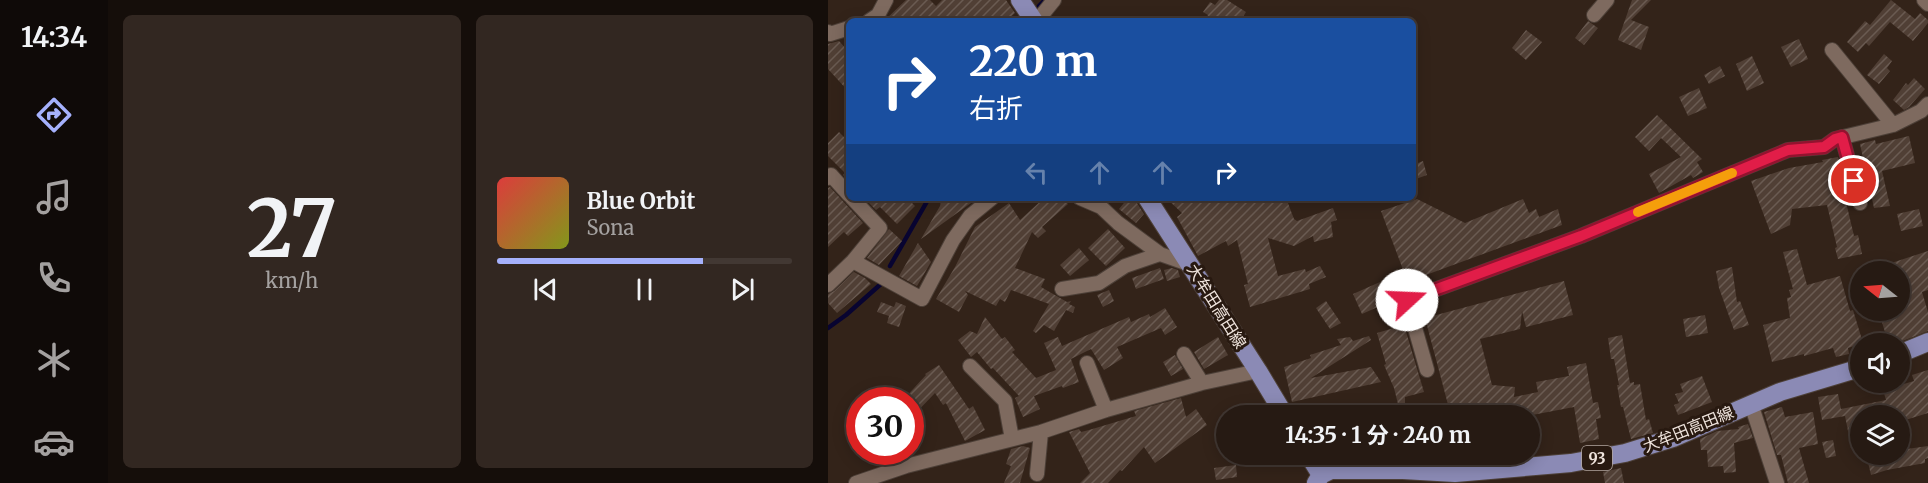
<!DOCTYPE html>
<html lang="ja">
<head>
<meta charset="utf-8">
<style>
  body { margin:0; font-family:Merriweather,"Noto Sans JP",serif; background:#322721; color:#f1f3f6; height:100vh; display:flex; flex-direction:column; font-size:22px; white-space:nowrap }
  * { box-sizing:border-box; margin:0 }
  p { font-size:20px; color:#a4a1a0 }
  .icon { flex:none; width:33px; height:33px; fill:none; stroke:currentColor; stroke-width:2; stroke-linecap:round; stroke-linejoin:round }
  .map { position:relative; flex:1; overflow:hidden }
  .drawer { display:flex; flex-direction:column; gap:15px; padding:15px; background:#150e0a; width:720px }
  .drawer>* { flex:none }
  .hud { position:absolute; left:18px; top:18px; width:570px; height:183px; border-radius:9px; box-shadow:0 3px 15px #0003,0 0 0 2px #423833; background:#1a4fa0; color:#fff; overflow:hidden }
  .needle { width:39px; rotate:287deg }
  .buttons { position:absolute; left:1022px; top:261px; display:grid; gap:12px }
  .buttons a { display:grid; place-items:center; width:60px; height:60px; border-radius:50%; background:#261a13; box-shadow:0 3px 15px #0003,0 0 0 2px #423833; font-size:30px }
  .speed { position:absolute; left:18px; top:387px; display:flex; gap:12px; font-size:30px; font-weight:700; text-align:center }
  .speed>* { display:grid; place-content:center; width:78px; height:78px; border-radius:50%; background:#261a13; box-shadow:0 3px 15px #0003,0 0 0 2px #423833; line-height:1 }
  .speed .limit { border:9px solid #d22; background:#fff; color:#111 }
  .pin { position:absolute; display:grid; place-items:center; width:51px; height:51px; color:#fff; margin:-26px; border:3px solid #fff; border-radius:50%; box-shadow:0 2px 6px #0007 }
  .me { position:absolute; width:66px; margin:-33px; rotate:70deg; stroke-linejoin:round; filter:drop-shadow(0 0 4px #0008) }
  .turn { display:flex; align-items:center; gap:21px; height:126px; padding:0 24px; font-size:27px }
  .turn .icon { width:78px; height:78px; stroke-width:2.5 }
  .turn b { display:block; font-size:42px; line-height:51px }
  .lanes { display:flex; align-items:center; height:57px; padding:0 24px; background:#0003; justify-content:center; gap:30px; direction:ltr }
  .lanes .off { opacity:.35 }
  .drawer .widget { flex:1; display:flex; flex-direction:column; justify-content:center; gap:9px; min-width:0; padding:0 21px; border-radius:9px; background:#322721 }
  .drawer .dial { align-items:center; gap:0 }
  .dial b { font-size:78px; line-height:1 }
  .song { display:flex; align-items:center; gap:18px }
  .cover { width:72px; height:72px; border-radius:9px; background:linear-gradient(135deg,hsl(0 70% 55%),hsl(70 70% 35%)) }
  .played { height:6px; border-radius:3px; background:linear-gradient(90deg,#a5b1fc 70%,#423833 70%) }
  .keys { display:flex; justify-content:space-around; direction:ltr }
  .drawer .tiles { flex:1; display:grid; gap:15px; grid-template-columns:repeat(2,1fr) }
  .trip { position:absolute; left:388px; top:405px; width:324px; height:60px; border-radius:30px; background:#261a13; box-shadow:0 3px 15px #0003,0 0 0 2px #423833; font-weight:700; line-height:60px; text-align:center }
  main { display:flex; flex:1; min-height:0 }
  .dock { display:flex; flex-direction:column; width:108px; justify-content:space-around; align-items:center; background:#0f0a08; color:#a4a1a0 }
  .dock .icon { width:42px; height:42px }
  .dock .active { color:#a5b1fc }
  .dock b { font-size:27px; color:#f1f3f6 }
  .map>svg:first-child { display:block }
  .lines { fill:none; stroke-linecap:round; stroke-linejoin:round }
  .stream { stroke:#080431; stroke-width:4.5 }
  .building { fill:url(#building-hatch) }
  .minor-casing { stroke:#4d4038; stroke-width:16 }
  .major-casing { stroke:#4d4038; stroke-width:20 }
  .minor { stroke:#7e6a5f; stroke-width:14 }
  .major { stroke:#8b8ab5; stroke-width:18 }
  .route-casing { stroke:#92132f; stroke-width:15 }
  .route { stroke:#e11d48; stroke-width:10 }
  .slow { stroke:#f59e0b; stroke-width:10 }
  .labels { text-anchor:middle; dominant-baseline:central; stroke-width:6; stroke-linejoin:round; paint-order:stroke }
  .shield { fill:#281910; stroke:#b3a7a0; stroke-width:1.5 }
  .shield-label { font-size:15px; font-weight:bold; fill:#efe4dd }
  .street-label { font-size:16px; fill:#efe4dd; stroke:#281910 }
</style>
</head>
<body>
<main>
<nav class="dock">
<b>14:34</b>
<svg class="icon active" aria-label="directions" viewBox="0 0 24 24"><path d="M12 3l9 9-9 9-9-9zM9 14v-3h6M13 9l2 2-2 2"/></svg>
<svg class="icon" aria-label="music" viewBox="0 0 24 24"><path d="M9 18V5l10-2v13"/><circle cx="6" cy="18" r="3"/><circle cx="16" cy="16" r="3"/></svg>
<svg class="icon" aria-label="phone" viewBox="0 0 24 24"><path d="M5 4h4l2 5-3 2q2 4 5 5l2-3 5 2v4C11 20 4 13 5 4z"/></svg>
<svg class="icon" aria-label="climate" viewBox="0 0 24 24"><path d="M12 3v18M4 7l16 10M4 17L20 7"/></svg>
<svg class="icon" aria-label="car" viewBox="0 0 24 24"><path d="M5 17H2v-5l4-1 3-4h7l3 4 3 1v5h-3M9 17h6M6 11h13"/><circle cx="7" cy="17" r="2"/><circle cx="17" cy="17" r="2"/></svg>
</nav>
<section class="drawer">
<div class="tiles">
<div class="widget dial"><b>27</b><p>km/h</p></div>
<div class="widget">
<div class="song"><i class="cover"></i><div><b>Blue Orbit</b><p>Sona</p></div></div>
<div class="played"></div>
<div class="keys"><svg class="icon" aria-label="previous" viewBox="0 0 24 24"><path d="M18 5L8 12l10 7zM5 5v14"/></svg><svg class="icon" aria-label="pause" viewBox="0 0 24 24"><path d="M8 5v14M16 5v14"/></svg><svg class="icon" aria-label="next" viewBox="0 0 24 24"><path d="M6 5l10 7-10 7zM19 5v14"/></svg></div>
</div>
</div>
</section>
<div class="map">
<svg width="1100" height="483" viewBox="0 0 1100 483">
  <defs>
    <pattern id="building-hatch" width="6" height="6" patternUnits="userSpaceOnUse" patternTransform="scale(1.5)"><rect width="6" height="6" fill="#503f35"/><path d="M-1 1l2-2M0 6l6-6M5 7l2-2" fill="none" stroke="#6a5b52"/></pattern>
  </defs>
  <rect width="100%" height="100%" fill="#332319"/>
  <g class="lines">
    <path class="stream" d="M211,6L217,0
      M62,266L101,198
      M0,328L18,315L54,283"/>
  </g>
  <path class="building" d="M78,0H102L108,6L114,0H178L187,13L178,21H56Z
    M391,0H399L418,12L412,21H376L380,15L375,12L382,2L387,5Z
    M804,0H823L803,20L821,27L813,50L790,40Z
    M1063,0L1087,19L1092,13L1100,20V23L1085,41L1062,22L1041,46L1038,43L1030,52L1019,42L1037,21L1042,25Z
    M760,21L770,28L756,45L747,38Z
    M698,30L714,42L698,60L684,48Z
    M971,39L980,59L963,67L953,47Z
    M11,41L21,52V92L0,69V44Z
    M1056,54L1064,61L1059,68L1062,71L1051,84L1039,75Z
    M924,56L936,83L919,91L908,64Z
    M892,66L897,76L881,84L876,75Z
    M1086,78L1097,89L1081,107L1076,110L1065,100L1078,83L1080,85Z
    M871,88L879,108L860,116L851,97Z
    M829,115L874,159L869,162L875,172L865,178L863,175L831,193L821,174L853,157L833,138L821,151L807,137Z
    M11,132L21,142V182L15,175L17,173L0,156V143Z
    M1081,136L1087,163L1054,171L1062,206L1046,208L1032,144L1047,140L1048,144Z
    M1010,157L1022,201L1018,202L1026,236L1030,235L1034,254L1010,259L1007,248L1009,247L999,205L964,209L962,225L943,234L923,181L961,168L995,162L994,160Z
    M595,161L599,175L585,180V165Z
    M2,187L35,223L20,236L16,232L0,247V188Z
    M36,198H79L87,206L69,224L52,207L48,210Z
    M114,198H150L93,239L112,206Z
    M216,198H234L240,204L214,227L218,231L210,238L204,232L187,268L217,279L213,287L239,302L243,301L241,304L247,307L245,313L238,310L226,331L216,325L208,333L205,331L221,304L183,290L177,302L172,299L168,306L137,291L140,295L131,312L108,299L127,267L147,227L181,203L192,220Z
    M300,198L309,203L316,214L308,223L291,209Z
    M338,198H458L466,219L469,221L505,208L509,220L503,222L505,237L486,242L485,236L466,246L440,238L450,276L477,269L478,272L492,266L498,277L481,284L482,289L422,307L416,285L420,284L409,240L400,246L398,241L370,256L349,217L354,213Z
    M589,199L637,223L695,199L701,213L708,209L711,217L730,209L734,225L587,279L577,275L553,211Z
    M1091,209L1095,226L1073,231L1069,214Z
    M61,229L74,241L51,265L39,258Z
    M280,229L297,248L278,266L260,248Z
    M90,243L103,262L89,286L71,276Z
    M251,248L261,260L242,276L232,265Z
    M969,249L979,285L1012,276L1022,311L1025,310L1035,343L1020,348L1021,354L1008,357L1005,348L976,356V354L944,362L935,325L962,318L959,298L963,297L961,290L965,289L955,252Z
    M1100,251V290L1094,292L1100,312V331L1067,344H1055L1052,334L1057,332L1051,313L1060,310H1071V272H1045V269Z
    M904,267L909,302L912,301L921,325L906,330L891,288L888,271Z
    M332,268L336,279L308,289L304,278Z
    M344,268L350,270L352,277L339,281L336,270Z
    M26,272L37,278L43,284L9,313L0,303V294L6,291Z
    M561,278L570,298L534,314L525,294Z
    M736,281L745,315L698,327L694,311L692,329L652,339L664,385L687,387L686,397L710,392L708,382L741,376L739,367L758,363L765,403L770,402L773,418L768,419L771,439L752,443L746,407L699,416H674L675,403L629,416H623L597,318Z
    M281,290L286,301L275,307L269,295Z
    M498,301L513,323L502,329L488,308Z
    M53,302L66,307L68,302L78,306L71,327L59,323L61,316L49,312Z
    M337,308L349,327L337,335L333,328L289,347L295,358L276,370L263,349L243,359L251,382L235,388L234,386L206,396L212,409L195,417L187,398L191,396L165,368L163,369L149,352L143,357L130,340L142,331L149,334L157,317L174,339L177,337L187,350L184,352L208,378L228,370L216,343L230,337L234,346L301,317L303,322L321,314L322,317Z
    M877,315L880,333L858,337L855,319Z
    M576,325L596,392L577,397V416H573L566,388L556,365L558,364L549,333Z
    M794,335L802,383L806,382V385L812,384L818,420L821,419L825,433L803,439L795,407H793L789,385H791L786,359H783L780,338Z
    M541,336L543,340L483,378L543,367L553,382L464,402L456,367L483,358L482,355L513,345L509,339L522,337L525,341Z
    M390,337L400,355L376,369L366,352Z
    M347,355L355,369L343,376L335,362Z
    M111,365L141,409L145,406L157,430L137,441L118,403L115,405L107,393L82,419V400H75L98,375L97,374Z
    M1100,370V413L1071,422V416H1030L1032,439L1022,441L1017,416L994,420L990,397L1010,394L1013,409L1058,400L1055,390L1086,381L1084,375Z
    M874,376L884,402L850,415L846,405L851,403L847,394L855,392L852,384Z
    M353,398L358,417L368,409L379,425L327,463L316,447L294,471L292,470L280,483H252L262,473L241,432L251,429L253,432L261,430L308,416L306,411Z
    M954,407L957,417L985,412L990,444L971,448L981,483H960L953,455H949L936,412Z
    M920,424L925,438L906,443L908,472L896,473L895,466L880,467L879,450H873L872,439L889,431L911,429L910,427Z
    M1005,440L1008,456L998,458L994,442Z
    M195,446L202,448L192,483H176L183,466L178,464L183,449Z
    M1100,446V458L1097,459V463L1059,470L1043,475L1038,454H1073L1072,450Z
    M408,465L409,477L388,480L386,468Z
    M793,468L796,483H777L775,472Z"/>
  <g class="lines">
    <defs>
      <path id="minor" d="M1096,0L1100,4
        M766,15L779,0
        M41,21L50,15L58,0
        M209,21L226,0
        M0,32L2,34L21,28
        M1004,50L1065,125
        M1014,137L1032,203
        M0,178L3,175L21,195
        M252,198L273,207L290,223L332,254L363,265
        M25,261L94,299L125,240L142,216L164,198
        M0,285L25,261L52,228L24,198
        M234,289L271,283L297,266L332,254
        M356,354L374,383
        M259,363L278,410
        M142,366L177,401L184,439
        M599,370L579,300L753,236L960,150L996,147L1007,139L1065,125L1093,111L1100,104
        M923,404L949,483
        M209,474L213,432
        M28,483L78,466L213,432L278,410L374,383L430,371"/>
      <path id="major" d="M192,0L206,21
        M319,198L430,371L457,416
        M1071,354L1100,342
        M480,454L493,475
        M488,483L493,475L503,470H575L627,473L743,463L797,453L845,438L952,392L1032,368"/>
    </defs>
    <use href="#minor" class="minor-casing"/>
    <use href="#major" class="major-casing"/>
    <use href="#minor" class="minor"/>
    <use href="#major" class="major"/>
  </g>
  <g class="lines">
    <defs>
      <path id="route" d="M579,300L753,236L960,150L996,147L1007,139L1014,137L1026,181"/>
    </defs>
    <use href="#route" class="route-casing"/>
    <use href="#route" class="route"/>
    <path class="slow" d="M810,212L904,173"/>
  </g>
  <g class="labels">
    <rect class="shield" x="754" y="446" width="30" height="24" rx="4.5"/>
    <g class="shield-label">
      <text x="769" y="458">93</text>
    </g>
    <g class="street-label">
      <text transform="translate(389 306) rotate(58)">大牟田高田線</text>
      <text transform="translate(860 429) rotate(-22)">大牟田高田線</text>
    </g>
  </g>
</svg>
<div class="buttons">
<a><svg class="needle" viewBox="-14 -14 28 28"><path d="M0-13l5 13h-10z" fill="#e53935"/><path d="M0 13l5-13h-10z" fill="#a4a1a0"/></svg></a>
<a><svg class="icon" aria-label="sound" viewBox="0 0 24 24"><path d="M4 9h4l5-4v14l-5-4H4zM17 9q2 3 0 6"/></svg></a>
<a><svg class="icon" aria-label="layers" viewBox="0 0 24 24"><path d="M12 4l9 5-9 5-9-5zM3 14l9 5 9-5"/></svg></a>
</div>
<div class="speed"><div class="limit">30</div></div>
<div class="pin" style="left:1026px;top:181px;background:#d93025"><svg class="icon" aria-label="arrive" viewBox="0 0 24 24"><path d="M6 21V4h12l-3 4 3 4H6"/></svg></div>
<svg class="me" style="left:579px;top:300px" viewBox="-20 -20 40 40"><circle r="19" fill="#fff"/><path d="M0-13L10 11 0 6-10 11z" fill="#e11d48"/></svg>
<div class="trip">14:35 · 1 分 · 240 m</div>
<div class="hud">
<div class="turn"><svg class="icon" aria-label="right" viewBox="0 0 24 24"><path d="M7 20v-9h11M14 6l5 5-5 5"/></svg><div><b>220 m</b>右折</div></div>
<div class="lanes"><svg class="icon off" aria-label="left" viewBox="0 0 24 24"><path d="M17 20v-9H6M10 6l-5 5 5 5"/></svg><svg class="icon off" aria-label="ahead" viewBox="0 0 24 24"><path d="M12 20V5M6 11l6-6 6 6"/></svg><svg class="icon off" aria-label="ahead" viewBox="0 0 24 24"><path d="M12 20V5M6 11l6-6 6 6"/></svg><svg class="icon" aria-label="right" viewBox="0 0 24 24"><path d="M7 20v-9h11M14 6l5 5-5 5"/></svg></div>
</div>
</div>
</main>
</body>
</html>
